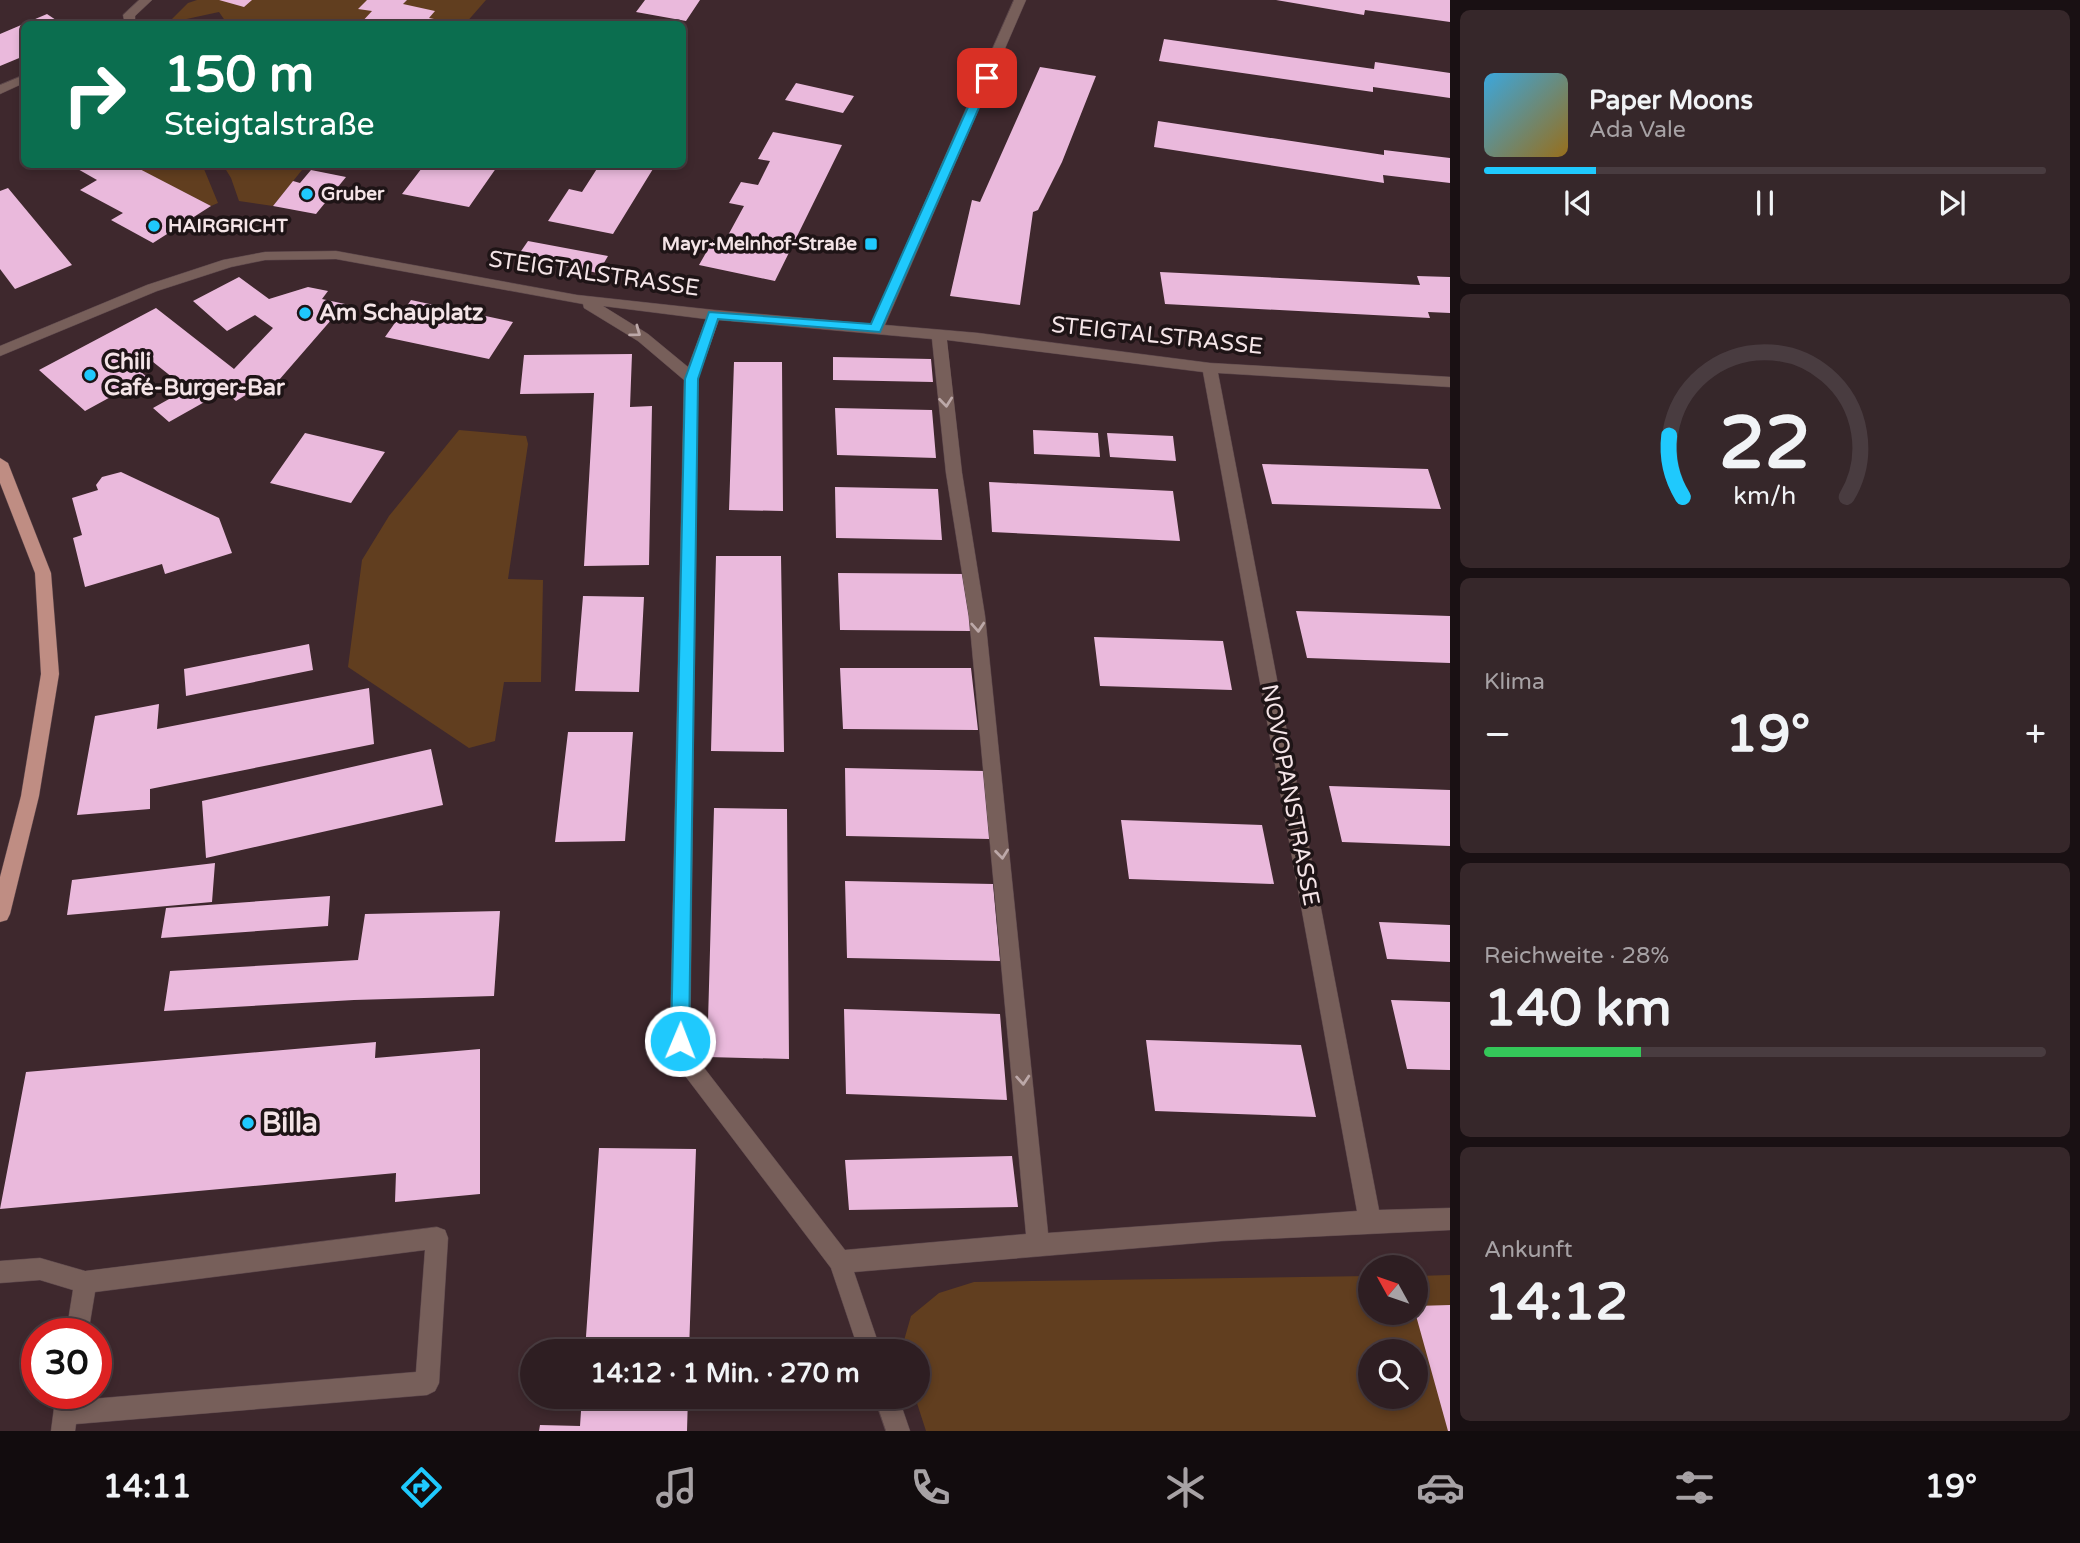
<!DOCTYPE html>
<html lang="de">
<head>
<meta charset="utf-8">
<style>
  body { margin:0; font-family:"Varela Round",sans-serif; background:#36272a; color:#f1f3f6; height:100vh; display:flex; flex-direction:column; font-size:26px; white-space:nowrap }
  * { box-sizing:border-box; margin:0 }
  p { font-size:23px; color:#a7a2a5 }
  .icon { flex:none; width:38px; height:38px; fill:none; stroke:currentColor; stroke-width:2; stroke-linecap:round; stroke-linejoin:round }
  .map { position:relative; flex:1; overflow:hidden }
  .side { display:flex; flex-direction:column; gap:10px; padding:10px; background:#191013; width:630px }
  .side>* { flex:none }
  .guide { position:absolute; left:21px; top:21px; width:665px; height:147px; border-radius:10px; box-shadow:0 4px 10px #0003,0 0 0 2px #493c40; background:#0b6e4f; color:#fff; overflow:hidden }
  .needle { width:46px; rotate:310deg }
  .fabs { position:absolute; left:1358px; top:1255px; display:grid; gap:14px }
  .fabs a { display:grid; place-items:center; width:70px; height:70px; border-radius:50%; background:#2e1e22; box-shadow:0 4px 10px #0003,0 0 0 2px #493c40; font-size:35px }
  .speed { position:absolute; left:21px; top:1318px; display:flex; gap:14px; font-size:35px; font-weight:700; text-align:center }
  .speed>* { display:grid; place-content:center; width:91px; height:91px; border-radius:50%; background:#2e1e22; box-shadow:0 4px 10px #0003,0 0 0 2px #493c40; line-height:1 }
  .speed .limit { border:10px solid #d22; background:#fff; color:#111 }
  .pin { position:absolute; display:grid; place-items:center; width:60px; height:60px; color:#fff; margin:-30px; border-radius:14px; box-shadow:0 4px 10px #0006 }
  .me { position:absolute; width:77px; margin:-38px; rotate:1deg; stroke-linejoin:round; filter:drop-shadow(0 0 5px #0008) }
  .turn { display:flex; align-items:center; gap:24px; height:147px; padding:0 28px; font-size:32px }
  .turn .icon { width:91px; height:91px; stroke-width:2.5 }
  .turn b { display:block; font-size:49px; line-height:60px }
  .big { font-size:52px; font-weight:800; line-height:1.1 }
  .side .tile { flex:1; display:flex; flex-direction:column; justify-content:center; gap:10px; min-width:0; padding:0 24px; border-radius:10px; background:#36272a }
  .side .dial { align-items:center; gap:0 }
  .dial svg { height:182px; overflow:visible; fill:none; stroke:#493c40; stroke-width:7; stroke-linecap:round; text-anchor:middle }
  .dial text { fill:#f1f3f6; stroke:none }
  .song { display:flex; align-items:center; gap:21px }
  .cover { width:84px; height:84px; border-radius:10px; background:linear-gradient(135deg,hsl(200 70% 55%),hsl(40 70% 35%)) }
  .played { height:7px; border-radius:4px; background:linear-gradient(90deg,#1fc9fd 20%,#493c40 20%) }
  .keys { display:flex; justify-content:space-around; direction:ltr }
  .heat { display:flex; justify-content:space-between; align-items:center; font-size:38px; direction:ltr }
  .charge { height:10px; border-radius:5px; background:linear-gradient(90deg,#34c759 28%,#493c40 0) }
  .trip { position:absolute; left:520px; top:1339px; width:410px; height:70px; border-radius:35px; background:#2e1e22; box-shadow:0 4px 10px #0003,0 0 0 2px #493c40; font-weight:800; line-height:70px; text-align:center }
  .menu { display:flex; height:112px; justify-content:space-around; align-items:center; background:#120c0e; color:#a7a2a5 }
  .menu .icon { width:49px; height:49px }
  .menu .current { color:#1fc9fd }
  .menu b { font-size:32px; color:#f1f3f6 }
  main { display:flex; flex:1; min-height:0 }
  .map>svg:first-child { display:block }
  .green { fill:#613e1f; fill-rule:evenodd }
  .building { fill:#eab9dc }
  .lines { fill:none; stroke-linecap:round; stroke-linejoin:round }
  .minor-casing { stroke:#5b464b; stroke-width:1 }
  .major-casing { stroke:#5b464b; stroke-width:1 }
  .minor { fill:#775f5a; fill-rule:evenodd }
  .major { fill:#bf8d83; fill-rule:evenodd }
  .oneway { stroke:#bca8a8 }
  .route { fill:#1fc9fd; stroke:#1483a4; stroke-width:2 }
  .poi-dot { fill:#1fc9fd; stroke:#1e1416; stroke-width:2.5 }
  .labels { text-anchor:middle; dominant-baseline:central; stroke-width:7; stroke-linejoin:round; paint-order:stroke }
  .far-poi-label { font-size:19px; font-weight:bold; fill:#f4e4e7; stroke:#1e1416; text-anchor:start }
  .street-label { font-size:23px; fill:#f4e4e7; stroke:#1e1416 }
  .poi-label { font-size:23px; font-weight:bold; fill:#f4e4e7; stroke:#1e1416; text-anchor:start }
  .near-poi-label { font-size:28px; font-weight:bold; fill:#f4e4e7; stroke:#1e1416; text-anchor:start }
</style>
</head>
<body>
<main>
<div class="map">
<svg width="1450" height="1431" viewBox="0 0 1450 1431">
  <rect width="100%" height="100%" fill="#3e282d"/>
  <path class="green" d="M197,0H486L465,24H215L226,22L219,12L168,23L188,3Z
    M130,165H208L204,169L218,203L211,206Z
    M223,165H306L273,206L239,201L231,178Z
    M459,430L526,436L528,444L508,579L543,580L541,682H504L495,741L469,748L348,667L362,560L389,516Z
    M1450,1275V1431H926L915,1397L917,1351H901L911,1316L939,1293L974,1282L1370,1276V1312H1416V1276ZM1370,1351H1416V1396H1370Z"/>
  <path class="building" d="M219,0H252L244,7Z
    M367,0H407L403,4L435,11L429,18L439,20L435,24H360L372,11L358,9Z
    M645,0H700L686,21L636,12Z
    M1276,0H1450V22L1365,10L1364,15Z
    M47,14L62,24H24V56L0,66V34Z
    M1164,39L1374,69L1375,62L1450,73V98L1373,87V92L1159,61Z
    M1040,67L1096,76L1062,162L1038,210L1033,212L1020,305L950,296L972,200L980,202Z
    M796,83L854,96L843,113L785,100Z
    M1158,121L1384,155V150L1450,158V183L1383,175L1384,183L1154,147Z
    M773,132L842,145L775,281L699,265L715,237L726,239L744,206L729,203L741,182L758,185L770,161L758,159Z
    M69,164H130L211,206L153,243L111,220L123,213L80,190L97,180Z
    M425,164L453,169L457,164H499L469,207L402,194Z
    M600,164H656L613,234L548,221L569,189L582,192Z
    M311,170L346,177L316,214L273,206L293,181L300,183Z
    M8,188L72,265L15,289L0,269V191Z
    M528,241L608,256L598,273L517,257Z
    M1160,272L1420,285L1417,276L1450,277V313L1428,312L1430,318L1165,304Z
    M239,277L269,299L308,287L328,291L322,299L345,304L266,395L257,388L236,401L224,391L169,422L153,408L187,389L143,354L129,362L147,377L85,411L39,370L156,308L234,369L273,328L255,315L227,331L193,301Z
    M411,300L513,322L489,359L385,337Z
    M632,354L630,407L652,406L649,565L584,566L594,393L520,394L524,355Z
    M833,357L931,359L933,382L833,380Z
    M734,362H782L783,511L729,510Z
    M835,408L932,410L936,458L837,455Z
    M1033,430L1098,433L1100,457L1034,454Z
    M305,433L385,452L351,503L270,483Z
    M1107,433L1173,436L1176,461L1110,457Z
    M1262,464L1428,469L1441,509L1272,504Z
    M121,472L219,518L232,553L165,574L162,564L85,587L73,538L82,535L72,498L98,490L96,485L102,477Z
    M989,482L1173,491L1180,541L992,532Z
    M835,487L938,489L942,540L836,538Z
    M716,556H781L784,752L711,751Z
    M838,573L965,574L971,631L840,630Z
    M583,596L644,597L639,692L575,691Z
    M1296,611L1450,616V663L1307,658Z
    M1094,637L1223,641L1232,690L1100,686Z
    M309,644L313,670L186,696L184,669Z
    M840,668H971L978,730L843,729Z
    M369,688L374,744L150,789V809L77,815L95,716L159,704L157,729Z
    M568,732H633L625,841L555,842Z
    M431,749L443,805L206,858L202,801Z
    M845,768L985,771L990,839L846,836Z
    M1329,786L1450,790V846L1342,842Z
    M714,808L787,809L789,1059L707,1057Z
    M1121,820L1262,825L1274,884L1129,879Z
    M215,863L212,902L67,915L72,880Z
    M845,881L993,884L1000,961L847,958Z
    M330,896L328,926L161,938L166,908Z
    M500,911L494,996L354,1000L164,1011L170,971L358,960L365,914Z
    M1379,922L1450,925V962L1387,959Z
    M1391,1000L1450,1002V1070L1407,1069Z
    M844,1009L1000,1014L1007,1100L846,1094Z
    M1146,1040L1301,1045L1316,1117L1155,1111Z
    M376,1042L375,1058L480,1049V1194L395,1202L396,1173L0,1209L26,1072Z
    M599,1148L696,1149L689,1351H585Z
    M1012,1156L1018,1207L849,1210L845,1160Z
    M1450,1305V1431H1448L1415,1312L1416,1306Z
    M582,1396H688L687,1431H539L540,1425L580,1426Z"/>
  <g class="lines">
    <defs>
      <path id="minor" d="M139,0H152L135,16V24H125L123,15Z
        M1014,0H1026L885,325L978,333L1210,363L1450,377V387L1218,373L1379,1210L1450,1208V1230L1221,1241L854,1272L881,1351H859L831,1268L683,1073L670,1041L684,380L638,341L584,308L583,304L336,259L265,260L231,267L157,291L0,356V346L147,285L223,260L265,252L336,251L577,295L714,310L871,324ZM603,306L706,319L688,367L648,334ZM719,320L932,339L946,473L969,616L1026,1234L845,1250L698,1060L690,1041L698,379ZM947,340L1203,372L1357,1211L1048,1233L985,616L962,473Z
        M24,75V83L0,94V85Z
        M437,1227L445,1230L448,1238L439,1383L435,1391L427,1395L76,1424L75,1431H51L56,1393H80L79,1400L416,1372L425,1250L95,1292L88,1334H66L73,1290L40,1280L0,1283V1261L40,1258L85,1271Z
        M874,1396H898L910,1431H886Z"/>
      <path id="major" d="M0,458L8,463L51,573L59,674L39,796L10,914L7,920L0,922V877L21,796L41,674L35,573L0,483Z"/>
    </defs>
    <use href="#minor" class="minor-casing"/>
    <use href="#major" class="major-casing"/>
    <use href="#minor" class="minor"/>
    <use href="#major" class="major"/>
  </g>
  <defs><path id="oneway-chevron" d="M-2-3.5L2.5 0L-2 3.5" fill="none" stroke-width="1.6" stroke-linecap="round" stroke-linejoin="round" transform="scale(1.75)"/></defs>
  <g class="oneway">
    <use href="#oneway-chevron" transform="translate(636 332) rotate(36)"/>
    <use href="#oneway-chevron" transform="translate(946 402) rotate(84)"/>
    <use href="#oneway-chevron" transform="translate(978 627) rotate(86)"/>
    <use href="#oneway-chevron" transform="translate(1002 854) rotate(84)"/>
    <use href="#oneway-chevron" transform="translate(1023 1080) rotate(86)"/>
  </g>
  <path class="route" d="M987,74L992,78L880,332L718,319L698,379L689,1041L687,1047L680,1050L674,1047L671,1041L685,379L709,312L871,324L981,78Z"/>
  <g class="poi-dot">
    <circle cx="307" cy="194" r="7"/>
    <circle cx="154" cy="226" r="7"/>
    <rect x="864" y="237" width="14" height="14" rx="3.5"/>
    <circle cx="305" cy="313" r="7"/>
    <circle cx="90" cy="375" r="7"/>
    <circle cx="248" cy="1123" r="7"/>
  </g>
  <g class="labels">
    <g class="far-poi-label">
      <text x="321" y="194">Gruber</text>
      <text x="168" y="226">HAIRGRICHT</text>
      <text x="857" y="244" text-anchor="end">Mayr-Melnhof-Straße</text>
    </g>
    <g class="street-label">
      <text transform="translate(594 274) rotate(8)">STEIGTALSTRASSE</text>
      <text transform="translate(1157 336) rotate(6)">STEIGTALSTRASSE</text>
      <text transform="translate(1290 795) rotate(79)">NOVOPANSTRASSE</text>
    </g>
    <g class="poi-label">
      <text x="319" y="313">Am Schauplatz</text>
      <text x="104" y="362">Chili<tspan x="104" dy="26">Café-Burger-Bar</tspan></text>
    </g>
    <g class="near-poi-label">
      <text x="262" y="1123">Billa</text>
    </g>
  </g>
</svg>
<div class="fabs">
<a><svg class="needle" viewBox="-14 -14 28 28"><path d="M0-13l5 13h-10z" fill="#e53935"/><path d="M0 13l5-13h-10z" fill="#a7a2a5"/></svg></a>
<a><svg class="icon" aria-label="search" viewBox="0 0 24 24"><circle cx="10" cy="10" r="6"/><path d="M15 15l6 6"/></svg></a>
</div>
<div class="speed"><div class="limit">30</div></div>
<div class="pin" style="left:987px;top:78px;background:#d93025"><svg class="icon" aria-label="arrive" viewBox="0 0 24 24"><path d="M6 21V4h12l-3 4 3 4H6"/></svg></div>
<svg class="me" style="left:680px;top:1041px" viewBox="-20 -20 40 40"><circle r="17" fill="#1fc9fd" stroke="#fff" stroke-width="3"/><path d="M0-11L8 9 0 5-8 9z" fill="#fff"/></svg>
<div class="trip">14:12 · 1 Min. · 270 m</div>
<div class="guide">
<div class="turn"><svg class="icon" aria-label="right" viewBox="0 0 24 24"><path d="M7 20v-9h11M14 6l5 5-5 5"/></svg><div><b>150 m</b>Steigtalstraße</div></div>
</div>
</div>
<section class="side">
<div class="tile">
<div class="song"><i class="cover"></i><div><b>Paper Moons</b><p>Ada Vale</p></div></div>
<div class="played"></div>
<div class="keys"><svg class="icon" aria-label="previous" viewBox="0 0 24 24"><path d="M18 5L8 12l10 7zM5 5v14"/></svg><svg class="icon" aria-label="pause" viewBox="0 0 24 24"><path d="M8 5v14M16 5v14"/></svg><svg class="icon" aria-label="next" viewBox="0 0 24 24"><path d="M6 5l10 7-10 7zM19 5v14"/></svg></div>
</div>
<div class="tile dial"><svg viewBox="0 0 100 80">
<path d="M14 69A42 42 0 1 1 86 69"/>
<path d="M14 69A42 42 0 0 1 8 42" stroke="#1fc9fd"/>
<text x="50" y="56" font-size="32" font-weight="700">22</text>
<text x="50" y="72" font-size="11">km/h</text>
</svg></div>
<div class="tile"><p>Klima</p>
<div class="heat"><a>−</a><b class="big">19°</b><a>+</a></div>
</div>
<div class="tile"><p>Reichweite · 28%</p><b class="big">140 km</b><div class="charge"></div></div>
<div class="tile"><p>Ankunft</p><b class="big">14:12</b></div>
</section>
</main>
<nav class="menu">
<b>14:11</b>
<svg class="icon current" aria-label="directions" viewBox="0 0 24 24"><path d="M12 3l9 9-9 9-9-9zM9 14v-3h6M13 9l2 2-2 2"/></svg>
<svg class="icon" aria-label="music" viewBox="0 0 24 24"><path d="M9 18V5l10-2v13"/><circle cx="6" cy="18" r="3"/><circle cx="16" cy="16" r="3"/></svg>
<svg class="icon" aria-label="phone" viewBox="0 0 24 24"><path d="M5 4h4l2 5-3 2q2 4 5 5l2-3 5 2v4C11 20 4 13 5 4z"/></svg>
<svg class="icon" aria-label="climate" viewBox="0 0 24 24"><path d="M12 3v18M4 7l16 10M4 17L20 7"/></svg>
<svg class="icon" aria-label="car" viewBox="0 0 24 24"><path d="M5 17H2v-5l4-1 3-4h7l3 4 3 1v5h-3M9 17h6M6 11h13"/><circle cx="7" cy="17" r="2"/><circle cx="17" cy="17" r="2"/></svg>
<svg class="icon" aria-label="filters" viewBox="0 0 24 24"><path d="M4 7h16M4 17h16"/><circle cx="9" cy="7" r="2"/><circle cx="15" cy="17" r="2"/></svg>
<b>19°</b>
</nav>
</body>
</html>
